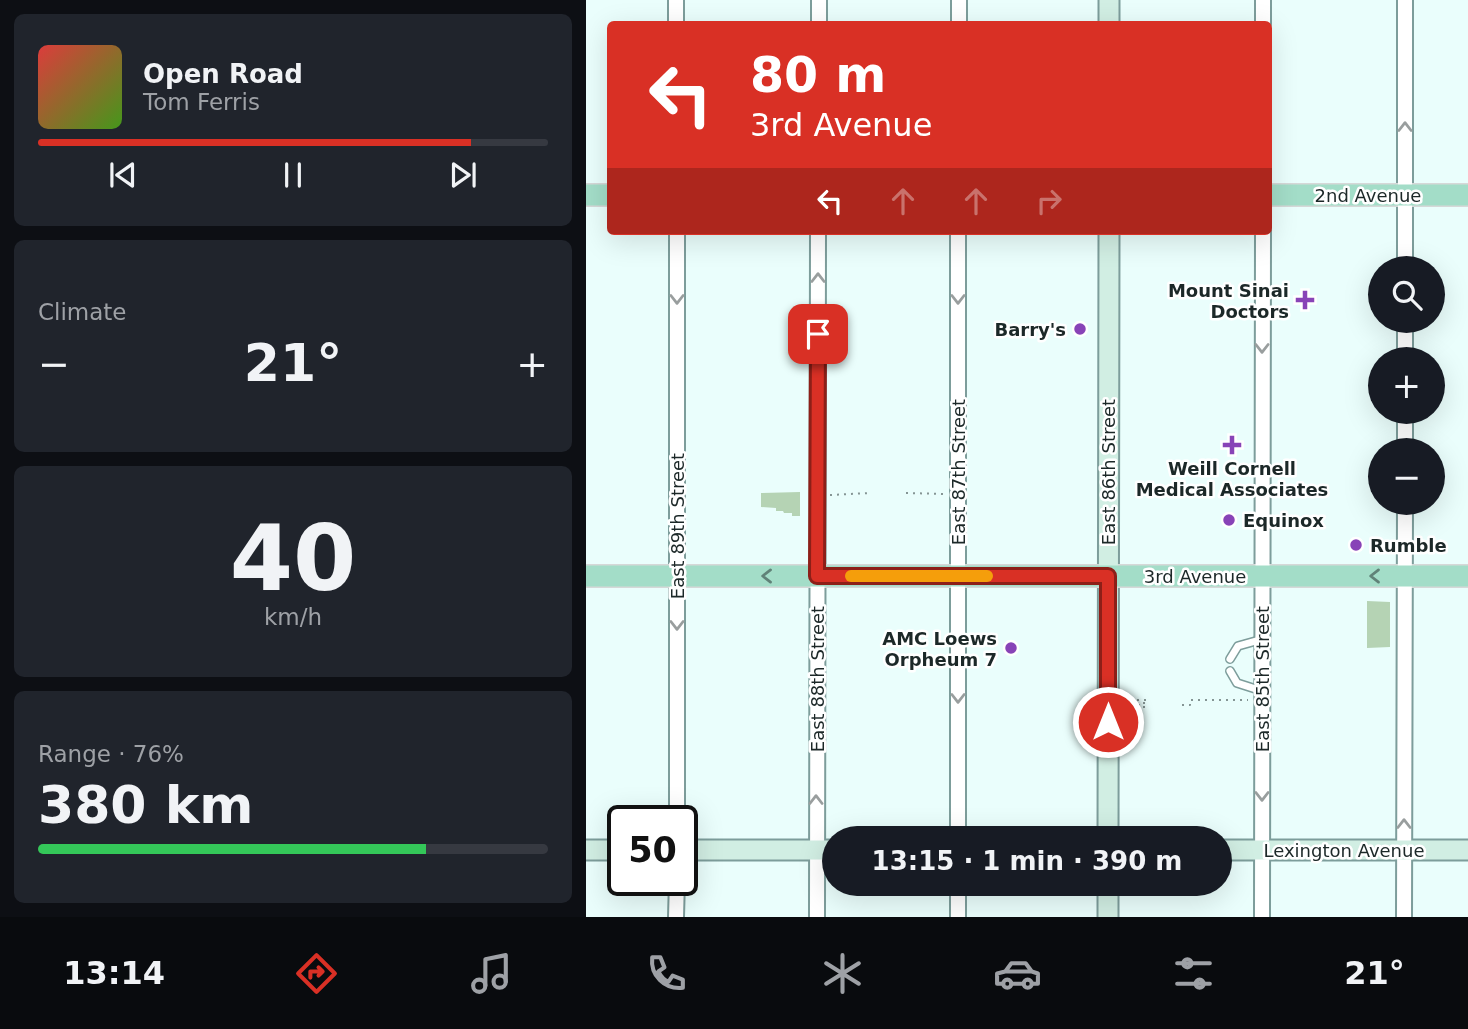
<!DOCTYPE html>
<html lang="en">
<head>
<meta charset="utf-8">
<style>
  body { margin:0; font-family:"DejaVu Sans",sans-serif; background:#20242c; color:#f1f3f6; height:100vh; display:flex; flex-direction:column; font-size:26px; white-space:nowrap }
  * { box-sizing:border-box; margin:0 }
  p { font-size:23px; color:#9ea1a6 }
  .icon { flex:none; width:38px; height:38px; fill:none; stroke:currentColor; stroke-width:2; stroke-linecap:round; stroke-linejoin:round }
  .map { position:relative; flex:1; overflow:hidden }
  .details { display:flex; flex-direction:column; gap:14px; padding:14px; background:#0d0f14; width:586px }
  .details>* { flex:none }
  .hud { position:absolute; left:21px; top:21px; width:665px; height:214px; border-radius:7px; box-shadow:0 7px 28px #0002; background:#d93025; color:#fff; overflow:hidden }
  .controls { position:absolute; left:782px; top:256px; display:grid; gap:14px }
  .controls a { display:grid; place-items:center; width:77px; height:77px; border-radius:50%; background:#171b24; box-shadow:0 7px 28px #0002; font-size:35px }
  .speed { position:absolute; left:21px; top:805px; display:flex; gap:14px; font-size:35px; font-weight:700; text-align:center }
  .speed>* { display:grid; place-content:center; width:91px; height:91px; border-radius:50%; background:#171b24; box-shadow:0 7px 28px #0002; line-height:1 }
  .speed .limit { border:4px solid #111; border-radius:10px; background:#fff; color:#111 }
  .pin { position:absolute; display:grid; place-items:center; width:60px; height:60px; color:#fff; margin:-30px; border-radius:14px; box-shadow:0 4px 10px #0006 }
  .me { position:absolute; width:77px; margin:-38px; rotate:0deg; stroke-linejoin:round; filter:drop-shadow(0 0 5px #0008) }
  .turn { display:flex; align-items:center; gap:24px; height:147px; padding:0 28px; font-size:32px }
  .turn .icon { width:91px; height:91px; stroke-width:2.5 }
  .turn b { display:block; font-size:49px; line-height:60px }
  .lanes { display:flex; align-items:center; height:66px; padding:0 28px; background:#0003; justify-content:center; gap:35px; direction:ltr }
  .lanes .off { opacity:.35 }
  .big { font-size:52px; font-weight:800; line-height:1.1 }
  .details .tile { flex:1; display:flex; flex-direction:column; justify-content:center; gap:10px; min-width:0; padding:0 24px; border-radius:10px; background:#20242c }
  .details .dial { align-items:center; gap:0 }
  .dial b { font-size:91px; line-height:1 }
  .song { display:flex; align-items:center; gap:21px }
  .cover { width:84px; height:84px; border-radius:10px; background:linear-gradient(135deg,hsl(0 70% 55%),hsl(100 70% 35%)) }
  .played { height:7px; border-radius:4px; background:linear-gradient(90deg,#d93025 85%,#363941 85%) }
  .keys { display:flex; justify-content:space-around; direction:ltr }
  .heat { display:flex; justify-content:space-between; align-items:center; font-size:38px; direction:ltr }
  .charge { height:10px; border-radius:5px; background:linear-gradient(90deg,#34c759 76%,#363941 0) }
  .trip { position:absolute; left:236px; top:826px; width:410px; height:70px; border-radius:35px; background:#171b24; box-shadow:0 7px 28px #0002; font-weight:800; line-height:70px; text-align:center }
  .dock { display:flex; height:112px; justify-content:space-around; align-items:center; background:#090b0e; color:#9ea1a6 }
  .dock .icon { width:49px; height:49px }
  .dock .current { color:#d93025 }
  .dock b { font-size:32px; color:#f1f3f6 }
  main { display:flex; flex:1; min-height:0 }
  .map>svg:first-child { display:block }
  .green { fill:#b5d3b4 }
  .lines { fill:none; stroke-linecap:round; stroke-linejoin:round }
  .lane-casing { stroke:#7d9d9b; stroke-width:10 }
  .street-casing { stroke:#7d9d9b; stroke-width:18 }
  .secondary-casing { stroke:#7d9d9b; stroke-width:23 }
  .primary-casing { stroke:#d6d8d8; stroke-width:24 }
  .path { stroke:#859594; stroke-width:2; stroke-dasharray:2 5; stroke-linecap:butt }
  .lane { stroke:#fff; stroke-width:7 }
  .street { stroke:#fff; stroke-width:14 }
  .secondary { stroke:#d1eee3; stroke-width:19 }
  .primary { stroke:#a3ddc8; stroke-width:21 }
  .oneway { stroke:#999e9e }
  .oneway2 { stroke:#608278 }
  .route-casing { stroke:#8d1f18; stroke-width:18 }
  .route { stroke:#d93025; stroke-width:12 }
  .slow { stroke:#f59e0b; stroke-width:12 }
  .poi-dot { fill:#8843b7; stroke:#fff; stroke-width:2.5 }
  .labels { text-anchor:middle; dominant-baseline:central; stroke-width:5; stroke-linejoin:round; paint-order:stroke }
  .street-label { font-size:18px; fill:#1c2828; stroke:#fff }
  .poi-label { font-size:18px; font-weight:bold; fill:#1c2828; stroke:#fff; text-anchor:end }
</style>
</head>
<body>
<main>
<section class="details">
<div class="tile">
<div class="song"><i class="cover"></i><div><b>Open Road</b><p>Tom Ferris</p></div></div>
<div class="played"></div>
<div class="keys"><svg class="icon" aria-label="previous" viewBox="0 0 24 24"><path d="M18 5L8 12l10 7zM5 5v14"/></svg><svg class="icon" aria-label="pause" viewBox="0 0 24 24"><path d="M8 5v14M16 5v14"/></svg><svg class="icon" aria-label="next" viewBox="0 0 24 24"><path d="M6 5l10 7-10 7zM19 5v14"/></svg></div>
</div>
<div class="tile"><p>Climate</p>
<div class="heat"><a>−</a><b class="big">21°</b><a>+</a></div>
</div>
<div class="tile dial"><b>40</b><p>km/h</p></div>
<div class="tile"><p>Range · 76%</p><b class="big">380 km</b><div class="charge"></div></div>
</section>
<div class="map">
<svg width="882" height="917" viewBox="0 0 882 917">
  <rect width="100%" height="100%" fill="#eafefc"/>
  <path class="green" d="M214,492V516H206V513H198L197,511H190V508L175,507V493Z
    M781,601L804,602V647L781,648Z"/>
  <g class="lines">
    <defs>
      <path id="lane" d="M644,659L652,646L677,639
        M644,671L651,683L676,691"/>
      <path id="street" d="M90,0V24
        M233,24V0
        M373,24V0
        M677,24V0
        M819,268V0
        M819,320V359
        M819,411V450
        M91,821V231
        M372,838V231
        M90,917L91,880
        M231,917L232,231
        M372,917V884
        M676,917L677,231
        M818,917L819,502"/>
      <path id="secondary" d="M523,24V0
        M522,838L523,231
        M0,850H37
        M96,850H248
        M634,850H882
        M522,884V917"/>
      <path id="primary" d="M0,195H24
        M682,195H882
        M0,576H882"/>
    </defs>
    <use href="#lane" class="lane-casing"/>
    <use href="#street" class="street-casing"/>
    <use href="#secondary" class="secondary-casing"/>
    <use href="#primary" class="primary-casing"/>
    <path class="path" d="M320,493L358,494
      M244,495L284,493
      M544,700H560
      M596,705H604V700H662
      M544,708H558V706H553V703H560"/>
    <use href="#lane" class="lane"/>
    <use href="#street" class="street"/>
    <use href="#secondary" class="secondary"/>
    <use href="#primary" class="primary"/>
  </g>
  <defs><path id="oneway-chevron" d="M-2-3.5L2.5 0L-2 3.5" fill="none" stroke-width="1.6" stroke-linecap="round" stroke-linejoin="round" transform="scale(1.75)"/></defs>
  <g class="oneway">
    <use href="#oneway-chevron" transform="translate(819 127) rotate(-90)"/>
    <use href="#oneway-chevron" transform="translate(232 278) rotate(-90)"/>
    <use href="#oneway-chevron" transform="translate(91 299) rotate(90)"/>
    <use href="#oneway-chevron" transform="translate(372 299) rotate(90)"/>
    <use href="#oneway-chevron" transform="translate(676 348) rotate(90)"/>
    <use href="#oneway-chevron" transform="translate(91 625) rotate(90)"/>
    <use href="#oneway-chevron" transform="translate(372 698) rotate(90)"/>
    <use href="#oneway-chevron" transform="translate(676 796) rotate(90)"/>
    <use href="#oneway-chevron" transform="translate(230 800) rotate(-90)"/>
    <use href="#oneway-chevron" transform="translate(818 824) rotate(-90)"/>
  </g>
  <g class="oneway2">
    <use href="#oneway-chevron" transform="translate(181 576) rotate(180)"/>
    <use href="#oneway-chevron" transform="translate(789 576) rotate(-180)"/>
  </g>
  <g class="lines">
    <defs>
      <path id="route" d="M232,334L231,576H522V722"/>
    </defs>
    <use href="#route" class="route-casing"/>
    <use href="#route" class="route"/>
    <path class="slow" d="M265,576H401"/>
  </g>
  <g class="poi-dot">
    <path d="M715.5 289.5h7v7h7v7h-7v7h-7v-7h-7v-7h7z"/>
    <circle cx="494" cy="329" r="7"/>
    <path d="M642.5 434.5h7v7h7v7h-7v7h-7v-7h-7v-7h7z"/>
    <circle cx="643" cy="520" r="7"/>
    <circle cx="770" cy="545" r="7"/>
    <circle cx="425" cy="648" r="7"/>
  </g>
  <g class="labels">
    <g class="street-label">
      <text x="782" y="195">2nd Avenue</text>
      <text transform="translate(372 472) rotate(-90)">East 87th Street</text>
      <text transform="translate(522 472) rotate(-90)">East 86th Street</text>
      <text transform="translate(91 526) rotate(-90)">East 89th Street</text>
      <text x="609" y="576">3rd Avenue</text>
      <text transform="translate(231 679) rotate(-90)">East 88th Street</text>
      <text transform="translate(676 679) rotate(-90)">East 85th Street</text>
      <text x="758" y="850">Lexington Avenue</text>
    </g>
    <g class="poi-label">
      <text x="703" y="290">Mount Sinai<tspan x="703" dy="21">Doctors</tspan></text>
      <text x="480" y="329">Barry's</text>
      <text x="646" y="468" text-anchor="middle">Weill Cornell<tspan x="646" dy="21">Medical Associates</tspan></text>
      <text x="657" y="520" text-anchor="start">Equinox</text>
      <text x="784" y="545" text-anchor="start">Rumble</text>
      <text x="411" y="638">AMC Loews<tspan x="411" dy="21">Orpheum 7</tspan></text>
    </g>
  </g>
</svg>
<div class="controls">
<a><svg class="icon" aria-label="search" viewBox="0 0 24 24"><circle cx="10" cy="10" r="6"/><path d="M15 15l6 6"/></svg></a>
<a>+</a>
<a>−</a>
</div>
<div class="speed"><div class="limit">50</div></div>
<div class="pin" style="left:232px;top:334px;background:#d93025"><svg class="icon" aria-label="arrive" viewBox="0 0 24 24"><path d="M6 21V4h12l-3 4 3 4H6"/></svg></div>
<svg class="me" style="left:522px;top:722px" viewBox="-20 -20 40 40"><circle r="17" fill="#d93025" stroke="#fff" stroke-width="3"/><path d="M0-11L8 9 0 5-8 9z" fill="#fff"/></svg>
<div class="trip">13:15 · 1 min · 390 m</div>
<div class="hud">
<div class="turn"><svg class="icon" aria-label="left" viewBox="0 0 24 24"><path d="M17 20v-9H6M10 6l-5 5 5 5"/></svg><div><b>80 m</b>3rd Avenue</div></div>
<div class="lanes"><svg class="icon" aria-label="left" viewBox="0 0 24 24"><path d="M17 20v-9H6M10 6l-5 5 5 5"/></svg><svg class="icon off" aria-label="ahead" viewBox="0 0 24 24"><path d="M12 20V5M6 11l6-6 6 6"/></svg><svg class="icon off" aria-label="ahead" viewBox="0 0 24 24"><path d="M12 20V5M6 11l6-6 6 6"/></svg><svg class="icon off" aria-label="right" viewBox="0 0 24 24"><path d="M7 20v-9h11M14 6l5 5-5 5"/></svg></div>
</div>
</div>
</main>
<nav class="dock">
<b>13:14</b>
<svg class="icon current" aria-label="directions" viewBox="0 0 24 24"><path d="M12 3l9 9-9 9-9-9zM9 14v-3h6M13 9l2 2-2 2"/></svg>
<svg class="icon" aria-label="music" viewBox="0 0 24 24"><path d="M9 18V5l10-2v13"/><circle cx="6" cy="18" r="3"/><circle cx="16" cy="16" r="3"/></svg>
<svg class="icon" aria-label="phone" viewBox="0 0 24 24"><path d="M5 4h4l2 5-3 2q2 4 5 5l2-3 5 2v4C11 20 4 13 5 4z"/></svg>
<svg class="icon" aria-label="climate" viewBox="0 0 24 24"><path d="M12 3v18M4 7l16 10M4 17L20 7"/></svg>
<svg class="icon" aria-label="car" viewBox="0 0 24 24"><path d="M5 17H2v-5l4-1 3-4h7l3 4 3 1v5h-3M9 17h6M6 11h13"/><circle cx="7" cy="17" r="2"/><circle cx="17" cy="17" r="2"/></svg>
<svg class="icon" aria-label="filters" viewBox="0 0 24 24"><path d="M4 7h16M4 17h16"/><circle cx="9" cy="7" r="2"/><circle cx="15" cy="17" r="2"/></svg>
<b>21°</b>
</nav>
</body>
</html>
